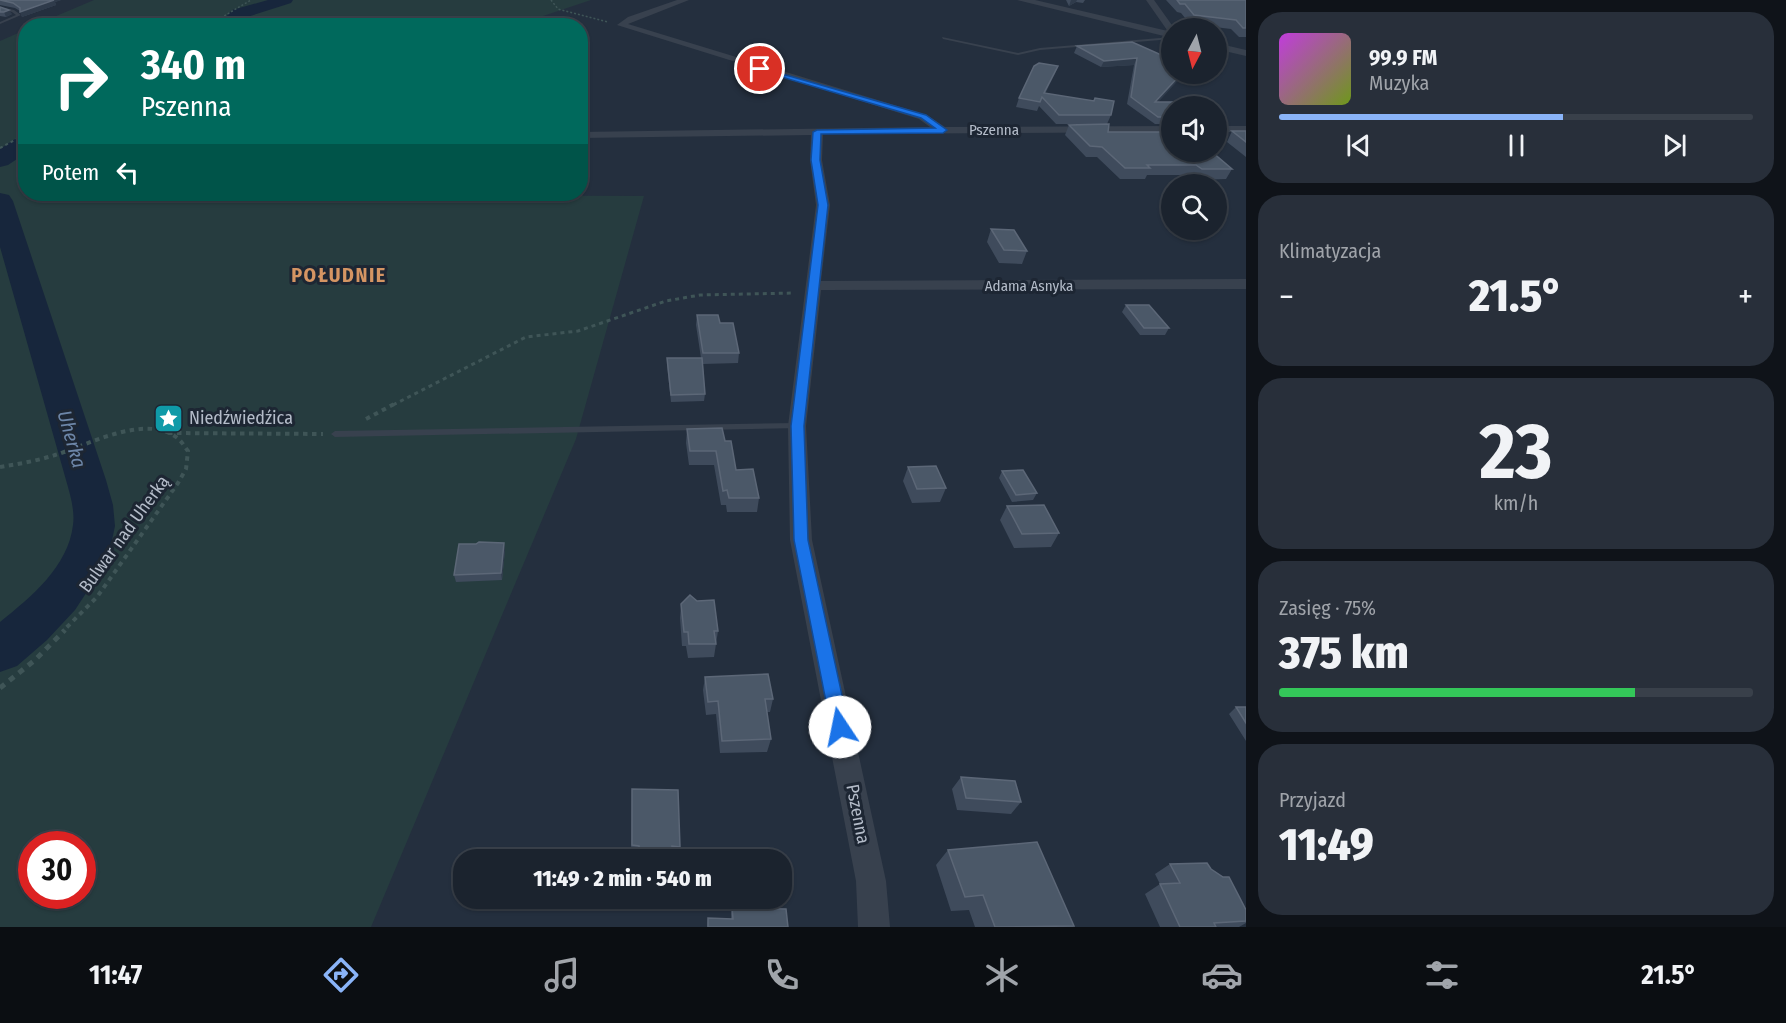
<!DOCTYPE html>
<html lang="pl">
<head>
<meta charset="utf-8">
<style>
  body { margin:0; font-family:"Fira Sans Condensed",sans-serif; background:#282f3a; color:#f1f3f6; height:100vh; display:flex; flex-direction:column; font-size:22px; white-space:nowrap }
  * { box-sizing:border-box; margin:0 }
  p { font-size:20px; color:#a0a4aa }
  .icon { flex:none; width:33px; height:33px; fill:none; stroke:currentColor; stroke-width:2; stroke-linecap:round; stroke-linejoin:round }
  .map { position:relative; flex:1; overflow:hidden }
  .side { display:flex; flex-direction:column; gap:12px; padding:12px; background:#0f1319; width:540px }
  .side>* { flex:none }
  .guide { position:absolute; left:18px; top:18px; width:570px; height:183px; border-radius:24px; box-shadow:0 2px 4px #0004,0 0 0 2px #39404a; background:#00695c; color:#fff; overflow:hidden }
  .needle { width:39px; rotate:187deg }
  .buttons { position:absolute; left:1161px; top:18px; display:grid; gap:12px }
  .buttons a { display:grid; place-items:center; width:66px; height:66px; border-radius:50%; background:#1b232e; box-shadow:0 2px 4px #0004,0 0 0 2px #39404a; font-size:30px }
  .speed { position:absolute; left:18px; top:831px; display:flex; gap:12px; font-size:30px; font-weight:700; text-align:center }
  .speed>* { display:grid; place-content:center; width:78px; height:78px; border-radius:50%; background:#1b232e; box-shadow:0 2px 4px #0004,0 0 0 2px #39404a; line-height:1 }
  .speed .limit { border:9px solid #d22; background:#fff; color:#111 }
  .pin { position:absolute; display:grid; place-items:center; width:51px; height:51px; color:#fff; margin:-26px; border:3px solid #fff; border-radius:50%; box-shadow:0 2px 6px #0007 }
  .me { position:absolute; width:66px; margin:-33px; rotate:349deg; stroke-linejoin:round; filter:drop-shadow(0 0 4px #0008) }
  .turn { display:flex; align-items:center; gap:21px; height:126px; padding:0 24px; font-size:27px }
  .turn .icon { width:78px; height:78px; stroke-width:2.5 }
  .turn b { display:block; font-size:42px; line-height:51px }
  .then { display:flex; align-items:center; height:57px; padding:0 24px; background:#0003; gap:12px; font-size:22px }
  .big { font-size:45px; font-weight:800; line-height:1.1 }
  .side .widget { flex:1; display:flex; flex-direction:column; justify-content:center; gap:9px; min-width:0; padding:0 21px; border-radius:24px; background:#282f3a }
  .side .dial { align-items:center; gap:0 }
  .dial b { font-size:78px; line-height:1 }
  .song { display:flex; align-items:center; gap:18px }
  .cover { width:72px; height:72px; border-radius:9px; background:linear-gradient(135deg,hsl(290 70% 55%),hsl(80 70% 35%)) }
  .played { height:6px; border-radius:3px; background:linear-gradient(90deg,#8ab4f8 60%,#39404a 60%) }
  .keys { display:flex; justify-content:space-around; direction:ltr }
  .heat { display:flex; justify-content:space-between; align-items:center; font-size:33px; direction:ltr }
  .charge { height:9px; border-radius:4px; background:linear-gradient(90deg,#34c759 75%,#39404a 0) }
  .trip { position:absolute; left:453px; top:849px; width:339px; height:60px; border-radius:24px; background:#1b232e; box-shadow:0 2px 4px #0004,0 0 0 2px #39404a; font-weight:800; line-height:60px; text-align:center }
  .tabs { display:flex; height:96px; justify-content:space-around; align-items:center; background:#0b0e12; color:#a0a4aa }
  .tabs .icon { width:42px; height:42px }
  .tabs .active { color:#8ab4f8 }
  .tabs b { font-size:27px; color:#f1f3f6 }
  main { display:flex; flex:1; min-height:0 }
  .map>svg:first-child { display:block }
  .green { fill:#263c3f; fill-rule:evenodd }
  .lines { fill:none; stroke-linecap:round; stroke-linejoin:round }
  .river { fill:#17263c; fill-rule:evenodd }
  .path-far4 { stroke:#3f5557; stroke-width:1.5; stroke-dasharray:2 2; stroke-linecap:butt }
  .path-far3 { stroke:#3f5557; stroke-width:2; stroke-dasharray:3 3; stroke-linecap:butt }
  .path-far2 { stroke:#3f5557; stroke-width:3; stroke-dasharray:4 4; stroke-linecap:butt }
  .path-far1 { stroke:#3f5557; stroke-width:4; stroke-dasharray:4.5 4.5; stroke-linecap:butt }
  .path { stroke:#3f5557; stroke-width:5; stroke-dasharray:6 6; stroke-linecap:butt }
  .service { fill:#38414e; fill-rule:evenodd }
  .minor { fill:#38414e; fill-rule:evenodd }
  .tertiary { fill:#38414e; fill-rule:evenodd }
  .wall { fill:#3f4b5c }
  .shaded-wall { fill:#2f3b4b }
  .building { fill:#4b5868; stroke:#5c6777; stroke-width:1.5 }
  .route { fill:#1a73e8; stroke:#114b97; stroke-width:1.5 }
  .labels { text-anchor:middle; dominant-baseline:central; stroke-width:6; stroke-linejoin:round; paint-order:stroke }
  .far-street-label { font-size:15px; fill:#b4bcc9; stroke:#1d2633 }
  .poi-label { font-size:18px; fill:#b4bcc9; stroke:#1d2633; text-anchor:start }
  .street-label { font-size:18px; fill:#b4bcc9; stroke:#1d2633 }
  .far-district-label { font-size:20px; font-weight:bold; letter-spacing:1.5px; fill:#d59563; stroke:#1d2633 }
  .water-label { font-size:20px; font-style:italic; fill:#6d86a8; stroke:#1d2633 }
</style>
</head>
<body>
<main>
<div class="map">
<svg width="1246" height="927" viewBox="0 0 1246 927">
  <rect width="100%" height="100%" fill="#242f3e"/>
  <path class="green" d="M94,0H591L513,26L35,25Z
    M25,30L26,194L644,196L576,439L371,927H0V201L21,268L0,196V41ZM32,844H82V896H32Z"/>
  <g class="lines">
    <path class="river" d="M268,0H293L291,3L244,18L236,26H218L232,10Z
      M26,135V153L8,165L0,167V149L18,137Z
      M0,193L9,195L13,201L106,480L113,505L115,526L111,545L98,575L75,610L47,640L17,666L0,672V622C31,597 68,567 73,525C75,510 70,494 66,480L0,247Z"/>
    <path class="path-far4" d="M551,0L558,9L608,22
      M207,26L251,0"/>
    <path class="path-far3" d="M0,148L26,134"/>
    <path class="path-far2" d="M393,405L526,337L578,331L666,301L700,295L794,293"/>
    <path class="path-far1" d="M366,419L396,403
      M168,433L323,434
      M0,467C18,464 37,461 55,455C88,445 144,414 176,437C181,440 184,446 188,451L186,469L178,483L97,597L63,631"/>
    <path class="path" d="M0,688L35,660L65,630"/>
    <path class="service" d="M0,7L14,10L21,15L0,24V22L16,15L12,12L0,9Z
      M942,37L1018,53L1040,48L1172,37V39L1040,50L1018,55L943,39Z
      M797,423L800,424L801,426L800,428L335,437L331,434L335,431Z"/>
    <path class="minor" d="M677,0H689L628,24L927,115L945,127L1172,126V132L823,134L822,160L830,205L821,281L1246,279V289L821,290L806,426L812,540L886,881L890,927H858L856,881L790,540L788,426L816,205L810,160L811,135L580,138V132L930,127L919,119L617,25L628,17Z
      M1146,0H1154L1174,28H1172V37L1166,35L1167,30Z
      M1216,126H1246V132H1216Z"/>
    <path class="tertiary" d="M1017,0H1035L1172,32V38Z
      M1216,43L1246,50V56L1216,49Z"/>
  </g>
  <path class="wall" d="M0,0H61L55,2L56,5L22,17L20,11L15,8L0,5V6Z
    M1065,0H1085L1083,3L1076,2L1069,6L1066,0Z
    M1166,0H1246V37H1239L1231,29L1190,24L1181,13L1177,12Z
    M0,7L12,14L6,17L0,16Z
    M1132,42L1158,102L1172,106V124H1155L1127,104L1134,65L1101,67L1074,53L1077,46Z
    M1058,66L1045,94L1093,101L1095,98L1111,115L1107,124H1056L1039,106L1037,111L1016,107L1019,98Z
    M1069,125L1108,132H1170L1172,129V152L1232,169L1226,179L1196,180L1191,175H1147L1145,179H1120L1097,157H1086L1065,135Z
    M1232,131H1246V157L1227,142Z
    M991,229L1027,251L1022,264L999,263L987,242Z
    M1126,305L1169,328L1165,335H1140L1122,312Z
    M697,315L720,323L739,353L738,363L703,364L705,394L704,401L671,402L667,365V358H701L696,325Z
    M687,429L725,441L736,470L759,498L757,512H727L726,505H721L714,465H689L686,443Z
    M908,467L946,488L940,502L912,503L903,481Z
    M1002,471L1037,493L1033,500L1012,502L999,478Z
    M1007,506L1059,533L1051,547L1014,548L1000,520Z
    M505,550L502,580L456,582L454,575Z
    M681,604L718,631L714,657L688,658L686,646H682L680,618Z
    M705,677L773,699L770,712H767L771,739L767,752L720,753L716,714L706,715L703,690Z
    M1236,707H1246V741L1229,714Z
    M961,777L1021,802L1011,814L957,810L952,789Z
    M632,789L680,847L678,857L631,856Z
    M948,850L1074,926L1073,927H975L969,910L951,911L936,865Z
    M1170,864L1211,869L1246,910V923L1239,927H1160L1145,894L1160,884L1155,874Z
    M732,908L788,927H707L708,918L731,919V913Z"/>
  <path class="shaded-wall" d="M47,0H61L55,2L56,5L22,17L20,12Z
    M1071,0H1077L1076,2L1069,6Z
    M9,10L12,14L6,17L4,12Z
    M1137,58L1134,65L1101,67L1104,61Z
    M1058,66L1055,74L1043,98Z
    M1181,74H1184L1152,109L1155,102Z
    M504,543L505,550L502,580L501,573Z"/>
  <path class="building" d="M0,0H54L20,12V8L13,3Z
    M1177,0H1246V28H1243L1236,20L1194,15L1185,4H1180Z
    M0,7L9,10L4,12H0Z
    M1132,42L1168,58L1172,57V74H1181L1155,102H1208L1204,106H1172V117H1158L1131,97L1137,58L1104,61L1077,46Z
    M1039,63L1058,66L1044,93L1094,101L1095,98L1114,101L1111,115H1059L1042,97L1040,102L1019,98L1034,66Z
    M1109,124L1108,132H1172V152H1212L1232,169H1202L1196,165H1147L1150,168H1125L1102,147L1090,146L1069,125Z
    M1232,131H1246V142Z
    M991,229L1014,230L1027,251L1004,250Z
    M1126,305H1149L1169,328H1144Z
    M697,315H718L720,323H733L739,353H703Z
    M667,358H702L705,394L671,395Z
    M722,428L725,441H731L736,470L753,469L759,498H729L727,490L723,491L716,451H690L687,429Z
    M936,466L946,488L917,489L908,467Z
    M1023,470L1037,493L1016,495L1002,471Z
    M1044,505L1059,533L1022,534L1007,506Z
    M479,542L504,543L501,573L454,575L459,544H476Z
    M690,595L697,601L714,600L718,631H714L716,644H689L688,632H684L681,604Z
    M768,674L773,699H765L771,739L722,741L718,701L708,702L705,677Z
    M1236,707H1246V723Z
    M961,777L1015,781L1021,802L966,798Z
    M632,789L678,790L680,847L672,846V860H639V846L632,845Z
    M1037,842L1074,926L995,927L983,895L965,897L948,850Z
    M1207,863L1211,869L1223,877H1229L1246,910V921L1214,923L1216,927H1180L1160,884L1180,883L1170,864Z
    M732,908L786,909L788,927H708V918L733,919Z"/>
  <path class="route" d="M758,67L926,115L947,130L943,133L821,134L820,160L828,205L804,426L808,540L849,727L847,733L840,736L834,733L831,727L794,540L791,426L818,205L811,160L813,132L817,130L935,128L921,118L758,70Z"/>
  <defs>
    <symbol id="sight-square" viewBox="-11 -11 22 22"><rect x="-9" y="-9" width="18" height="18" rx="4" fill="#0f9aa8" stroke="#1d2633"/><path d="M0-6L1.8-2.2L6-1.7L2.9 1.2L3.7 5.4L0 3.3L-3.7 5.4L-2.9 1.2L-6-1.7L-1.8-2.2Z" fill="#fff"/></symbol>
  </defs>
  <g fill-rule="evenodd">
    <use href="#sight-square" x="152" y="402" width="33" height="33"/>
  </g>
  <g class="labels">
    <g class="far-street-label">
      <text x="994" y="130">Pszenna</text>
      <text x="1029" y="286">Adama Asnyka</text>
    </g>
    <g class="poi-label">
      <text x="189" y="418">Niedźwiedźica</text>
    </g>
    <g class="street-label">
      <text transform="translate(124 534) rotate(-54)">Bulwar nad Uherką</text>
      <text transform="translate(858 814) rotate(79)">Pszenna</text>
    </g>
    <g class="far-district-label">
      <text x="339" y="275">POŁUDNIE</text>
    </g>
    <g class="water-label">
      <text transform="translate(72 439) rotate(74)">Uherka</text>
    </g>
  </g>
</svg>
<div class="buttons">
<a><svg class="needle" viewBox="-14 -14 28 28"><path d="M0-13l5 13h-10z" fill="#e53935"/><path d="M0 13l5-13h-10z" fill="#a0a4aa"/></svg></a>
<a><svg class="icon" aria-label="sound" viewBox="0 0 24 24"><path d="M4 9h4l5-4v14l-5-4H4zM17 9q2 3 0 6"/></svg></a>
<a><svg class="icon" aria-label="search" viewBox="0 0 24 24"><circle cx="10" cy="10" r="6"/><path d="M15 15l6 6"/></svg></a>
</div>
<div class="speed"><div class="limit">30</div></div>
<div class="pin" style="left:760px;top:69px;background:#d93025"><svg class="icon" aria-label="arrive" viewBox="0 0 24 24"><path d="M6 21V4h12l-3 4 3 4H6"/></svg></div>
<svg class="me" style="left:840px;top:727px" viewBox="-20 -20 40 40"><circle r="19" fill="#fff"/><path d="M0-13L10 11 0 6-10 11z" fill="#1a73e8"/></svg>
<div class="trip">11:49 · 2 min · 540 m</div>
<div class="guide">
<div class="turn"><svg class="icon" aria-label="right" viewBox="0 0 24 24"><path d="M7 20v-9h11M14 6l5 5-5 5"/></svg><div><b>340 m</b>Pszenna</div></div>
<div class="then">Potem<svg class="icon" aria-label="left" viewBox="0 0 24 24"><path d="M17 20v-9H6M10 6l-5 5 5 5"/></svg></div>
</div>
</div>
<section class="side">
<div class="widget">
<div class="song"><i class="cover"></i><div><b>99.9 FM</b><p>Muzyka</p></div></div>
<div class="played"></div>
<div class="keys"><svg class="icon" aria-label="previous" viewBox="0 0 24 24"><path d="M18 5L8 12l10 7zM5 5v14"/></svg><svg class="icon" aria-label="pause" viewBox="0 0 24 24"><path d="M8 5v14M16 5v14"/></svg><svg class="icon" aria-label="next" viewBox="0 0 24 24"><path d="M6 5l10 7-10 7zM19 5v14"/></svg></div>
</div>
<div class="widget"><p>Klimatyzacja</p>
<div class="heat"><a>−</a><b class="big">21.5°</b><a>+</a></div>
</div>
<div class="widget dial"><b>23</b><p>km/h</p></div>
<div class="widget"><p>Zasięg · 75%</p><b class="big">375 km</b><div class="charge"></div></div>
<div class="widget"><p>Przyjazd</p><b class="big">11:49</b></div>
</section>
</main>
<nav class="tabs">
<b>11:47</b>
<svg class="icon active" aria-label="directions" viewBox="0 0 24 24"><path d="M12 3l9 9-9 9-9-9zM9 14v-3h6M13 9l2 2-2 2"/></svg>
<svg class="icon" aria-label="music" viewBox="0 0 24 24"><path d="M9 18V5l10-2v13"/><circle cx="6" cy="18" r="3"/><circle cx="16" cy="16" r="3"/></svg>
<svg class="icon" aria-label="phone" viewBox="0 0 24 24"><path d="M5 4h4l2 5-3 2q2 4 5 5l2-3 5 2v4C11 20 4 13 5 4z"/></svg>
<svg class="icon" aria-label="climate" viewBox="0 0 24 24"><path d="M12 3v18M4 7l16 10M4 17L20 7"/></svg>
<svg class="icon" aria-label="car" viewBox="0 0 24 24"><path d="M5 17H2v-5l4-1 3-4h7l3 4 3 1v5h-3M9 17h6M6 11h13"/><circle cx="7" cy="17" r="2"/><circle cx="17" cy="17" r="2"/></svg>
<svg class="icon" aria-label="filters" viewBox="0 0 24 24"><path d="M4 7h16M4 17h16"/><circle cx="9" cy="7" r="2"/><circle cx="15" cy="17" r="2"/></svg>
<b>21.5°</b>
</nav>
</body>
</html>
